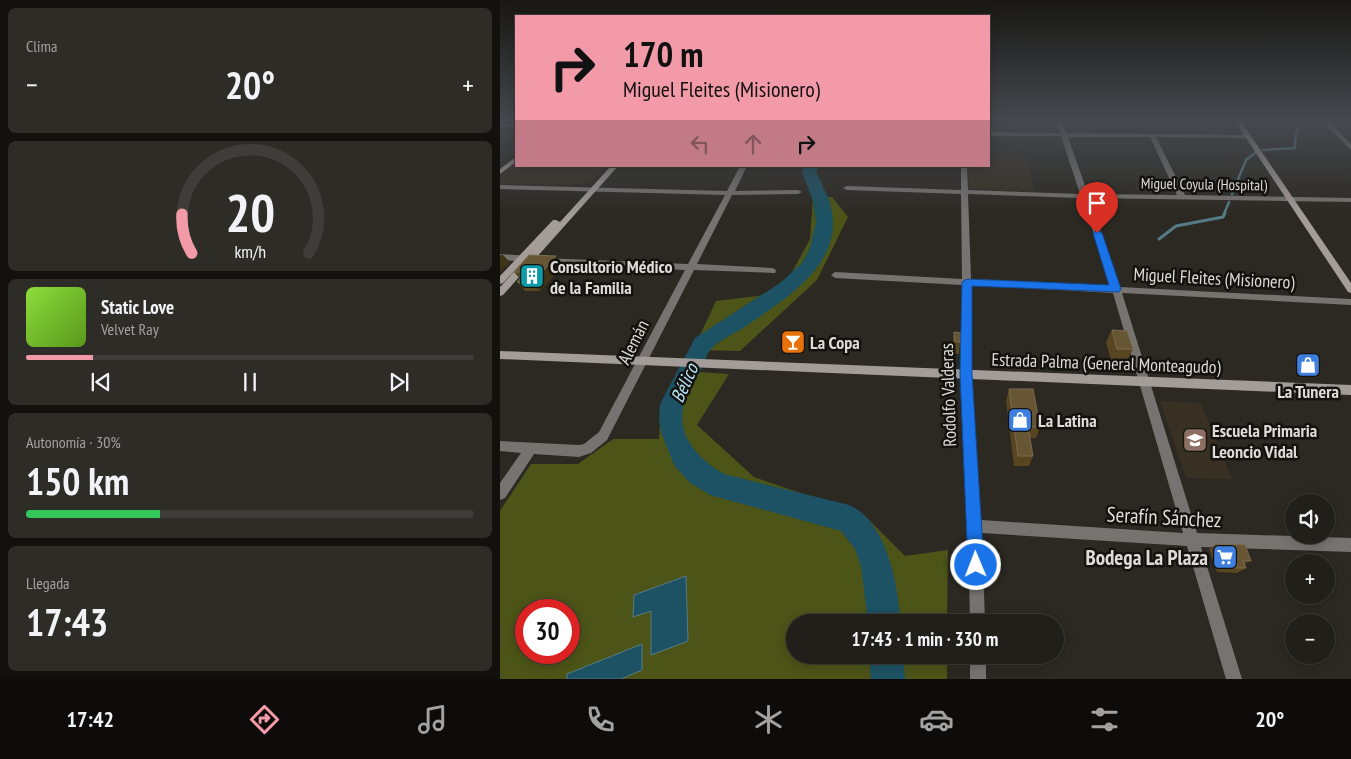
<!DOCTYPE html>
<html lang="es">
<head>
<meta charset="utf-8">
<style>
  body { margin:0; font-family:"PT Sans Narrow",sans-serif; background:#2d2c27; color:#f1f3f6; height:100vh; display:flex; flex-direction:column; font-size:19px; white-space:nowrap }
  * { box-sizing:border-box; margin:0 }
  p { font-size:16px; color:#a2a2a2 }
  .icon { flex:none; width:28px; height:28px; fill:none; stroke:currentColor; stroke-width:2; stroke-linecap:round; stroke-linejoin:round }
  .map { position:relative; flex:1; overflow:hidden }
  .panel { display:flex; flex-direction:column; gap:8px; padding:8px; background:#12110e; width:500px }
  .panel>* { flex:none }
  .hud { position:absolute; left:15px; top:15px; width:475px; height:152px; border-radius:0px; box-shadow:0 2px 12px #0003,0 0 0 1px #3e3d39; background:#f39aa8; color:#111; overflow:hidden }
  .buttons { position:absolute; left:785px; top:494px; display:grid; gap:10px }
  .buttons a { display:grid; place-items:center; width:50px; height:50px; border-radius:50%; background:#211f1a; box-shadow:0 2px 12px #0003,0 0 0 1px #3e3d39; font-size:25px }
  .speed { position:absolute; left:15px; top:599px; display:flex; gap:10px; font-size:25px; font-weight:700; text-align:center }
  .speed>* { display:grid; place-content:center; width:65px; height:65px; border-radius:50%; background:#211f1a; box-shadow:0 2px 12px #0003,0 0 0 1px #3e3d39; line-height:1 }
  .speed .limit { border:8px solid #d22; background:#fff; color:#111 }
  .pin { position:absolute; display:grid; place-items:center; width:42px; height:42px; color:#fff; margin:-51px -21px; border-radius:50% 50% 50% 0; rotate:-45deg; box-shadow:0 0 5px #0007 }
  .pin .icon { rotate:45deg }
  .me { position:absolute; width:55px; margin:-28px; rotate:359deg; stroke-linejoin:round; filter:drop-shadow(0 0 4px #0008) }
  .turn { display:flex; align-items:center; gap:18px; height:105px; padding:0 25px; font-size:22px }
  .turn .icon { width:65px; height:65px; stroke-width:2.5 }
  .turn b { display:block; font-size:35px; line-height:42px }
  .lanes { display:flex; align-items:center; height:48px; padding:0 25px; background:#0003; justify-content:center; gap:25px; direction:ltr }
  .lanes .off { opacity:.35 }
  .big { font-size:38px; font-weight:700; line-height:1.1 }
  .panel .card { flex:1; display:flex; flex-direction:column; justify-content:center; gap:8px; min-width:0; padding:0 18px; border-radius:8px; background:#2d2c27 }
  .panel .dial { align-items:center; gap:0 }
  .dial svg { height:130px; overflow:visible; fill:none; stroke:#3e3d39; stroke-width:7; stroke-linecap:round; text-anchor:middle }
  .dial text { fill:#f1f3f6; stroke:none }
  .song { display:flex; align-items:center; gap:15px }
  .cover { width:60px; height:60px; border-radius:8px; background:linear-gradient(135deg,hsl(90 70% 55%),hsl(90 70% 35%)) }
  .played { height:5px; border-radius:2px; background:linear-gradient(90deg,#f39aa8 15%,#3e3d39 15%) }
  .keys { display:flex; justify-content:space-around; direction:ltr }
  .heat { display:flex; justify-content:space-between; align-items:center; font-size:28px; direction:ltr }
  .charge { height:8px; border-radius:4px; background:linear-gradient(90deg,#34c759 30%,#3e3d39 0) }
  .trip { position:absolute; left:286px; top:614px; width:278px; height:50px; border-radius:25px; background:#211f1a; box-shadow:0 2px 12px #0003,0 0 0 1px #3e3d39; font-weight:700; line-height:50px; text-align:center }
  .tabs { display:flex; height:80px; justify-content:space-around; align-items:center; background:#0d0c0a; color:#a2a2a2 }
  .tabs .icon { width:35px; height:35px }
  .tabs .active { color:#f39aa8 }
  .tabs b { font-size:22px; color:#f1f3f6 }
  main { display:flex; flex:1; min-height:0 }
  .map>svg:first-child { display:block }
  .built { fill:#373023 }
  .green { fill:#4c5418; fill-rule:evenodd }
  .water { fill:#1c5263; stroke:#567b86 }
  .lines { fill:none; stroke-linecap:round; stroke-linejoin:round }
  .stream-far1 { stroke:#567b86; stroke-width:2.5 }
  .stream { stroke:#567b86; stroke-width:3 }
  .river { fill:#1c5263; fill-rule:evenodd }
  .street { fill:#777371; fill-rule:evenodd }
  .secondary { fill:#a39c99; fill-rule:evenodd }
  .wall { fill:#584620 }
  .shaded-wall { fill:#403418 }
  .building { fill:#675634; stroke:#7a6b4d }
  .route { fill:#1a73e8; stroke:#114b97 }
  .labels { text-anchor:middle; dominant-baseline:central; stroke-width:5; stroke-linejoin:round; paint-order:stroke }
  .far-street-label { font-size:15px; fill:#dfdcd8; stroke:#13120e }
  .poi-label { font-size:18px; font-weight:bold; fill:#dfdcd8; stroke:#13120e; text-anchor:start }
  .street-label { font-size:18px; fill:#dfdcd8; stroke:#13120e }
  .water-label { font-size:19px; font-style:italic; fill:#b9e7f8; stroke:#13120e }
  .near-street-label { font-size:21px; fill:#dfdcd8; stroke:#13120e }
  .near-poi-label { font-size:21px; font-weight:bold; fill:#dfdcd8; stroke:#13120e; text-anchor:end }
</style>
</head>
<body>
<main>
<section class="panel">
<div class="card"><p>Clima</p>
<div class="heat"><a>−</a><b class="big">20°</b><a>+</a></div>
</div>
<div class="card dial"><svg viewBox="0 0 100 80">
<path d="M14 69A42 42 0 1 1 86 69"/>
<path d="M14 69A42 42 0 0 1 8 45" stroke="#f39aa8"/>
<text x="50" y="56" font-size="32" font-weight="700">20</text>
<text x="50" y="72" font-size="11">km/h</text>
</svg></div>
<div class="card">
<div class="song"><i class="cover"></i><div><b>Static Love</b><p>Velvet Ray</p></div></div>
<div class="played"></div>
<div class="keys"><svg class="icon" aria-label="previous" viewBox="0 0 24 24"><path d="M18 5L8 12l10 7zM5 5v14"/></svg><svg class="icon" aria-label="pause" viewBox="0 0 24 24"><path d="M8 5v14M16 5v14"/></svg><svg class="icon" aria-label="next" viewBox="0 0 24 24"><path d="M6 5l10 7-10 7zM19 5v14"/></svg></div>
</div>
<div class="card"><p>Autonomía · 30%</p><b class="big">150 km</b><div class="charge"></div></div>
<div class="card"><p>Llegada</p><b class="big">17:43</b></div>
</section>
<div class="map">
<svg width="851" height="679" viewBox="0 0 851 679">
  <rect width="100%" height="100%" fill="#2c2922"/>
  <path class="built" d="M489,157L527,158L534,191L469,189L468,166H489Z
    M16,163V166H105L91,182L70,185L0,184V177Z
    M660,401L701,403L732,479L686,478Z"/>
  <path class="green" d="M313,197H332L348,217L317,280L240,351L193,350L216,301L267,295L289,278L310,239Z
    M183,371L229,374L197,425L254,477L364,515L405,556L448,550L447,622H295V655H447V679H0V511L31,464H78L113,439H159L161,403ZM26,610H69V652H26Z"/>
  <path class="water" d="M186,576L188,641L151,655V611L133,617L134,595Z
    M142,644V670L121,679H67V674Z"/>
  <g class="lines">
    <path class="stream-far1" d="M763,150L795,148L796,131L808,120
      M732,194L746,160L755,153
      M724,214L729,202"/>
    <path class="stream" d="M659,239L676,226L723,217L725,213"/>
    <path class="river" d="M305,166H319L316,172C320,181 325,190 329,200C349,261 288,297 246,326C235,333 220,340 211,349C205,356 202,369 197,377C193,385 186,395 184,404C175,436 200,460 224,474L349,505C386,520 399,586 400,622H368L361,566L355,549L341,531L210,495L189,482L174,465L161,432L159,419L160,404L195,338L280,283L301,264L310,248L316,222L313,201L302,172Z
      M369,655H403L405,679H371Z"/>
    <path class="street" d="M556,120H562L566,133L749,135L750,136L747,138L656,137L685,195L851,198V202L589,198L620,287L851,299V305L622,293L697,533L851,538V552L701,547L742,679H726L687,546L482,533L485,622H470L468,526L461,374L462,285L335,278L331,275L335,272L462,279L461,194L347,190L343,188L347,186L461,190V166H467L468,190L580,194L561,136H489V132L560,133ZM568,137H650L677,195L588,194ZM468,194L582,198L611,286L471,279ZM471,285L613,293L683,533L481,520L471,374Z
      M821,120H828L851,144V150Z
      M0,123H16V127H0Z
      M240,166H247L235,191L298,190L302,192L298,194L232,195L197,264L272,268L275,269L276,271L275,273L194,270L107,440L91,453L79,457L34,454L5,498L0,500V483L21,453L0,451V441L79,445L84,444L99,432L185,270L46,263L42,260L43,258L188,264L225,195L0,189V185L227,191Z
      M0,254L29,256L33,259L29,262L0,260Z
      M470,655H486V679H470Z"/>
    <path class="secondary" d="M0,120H5L0,123Z
      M734,120H740L851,283V293L848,292Z
      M16,157V162L0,174V169Z
      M111,166H118L3,295L0,296V287L31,253L3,283L0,284V276L53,220H56L60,222Z
      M0,351L851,385V395L0,359Z"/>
  </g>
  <path class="wall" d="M63,265L40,291H25L17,282L20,279L14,272Z
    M612,330L633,349L626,362L611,361L606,342Z
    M454,332L460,342L459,354H453Z
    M298,333L300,337L297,348H287L285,344Z
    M509,389L540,427L536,438H530L533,456L529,466H514L506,401Z
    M717,544L751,561L744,564L746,568L737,573L717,572L709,549Z"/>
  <path class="shaded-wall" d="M2,254L10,262L2,270L0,268V256Z
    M56,256L63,265L40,291L33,283Z
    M298,333L300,337L297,348L295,344Z"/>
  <path class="building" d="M29,255L56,256L33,283L17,282L27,272H14Z
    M612,330L627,331L633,349H617Z
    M454,332L461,333L460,342L454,341Z
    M289,333H298L295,344H285Z
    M509,389H533L540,427H528L533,456H518Z
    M717,544L745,545L751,561L743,560L746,568H725Z"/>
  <linearGradient id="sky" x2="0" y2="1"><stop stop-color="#181713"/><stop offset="0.56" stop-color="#45494f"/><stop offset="1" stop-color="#45494f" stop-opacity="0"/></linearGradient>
  <rect width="851" height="215" fill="url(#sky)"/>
  <path class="route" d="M597,230L602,233L621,289L619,292L472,286V374L484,565L481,570L476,573L470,570L468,565L460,374L462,282L467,279L609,285L593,233Z"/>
  <defs>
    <symbol id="building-square" viewBox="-11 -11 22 22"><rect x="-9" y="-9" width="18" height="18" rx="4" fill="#0f9aa8" stroke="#13120e"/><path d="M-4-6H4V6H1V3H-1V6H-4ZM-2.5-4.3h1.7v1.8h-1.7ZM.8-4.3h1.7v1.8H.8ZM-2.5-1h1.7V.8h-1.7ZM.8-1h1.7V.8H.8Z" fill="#fff"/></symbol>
    <symbol id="bar-square" viewBox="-11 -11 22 22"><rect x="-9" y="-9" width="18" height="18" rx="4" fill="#e8710a" stroke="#13120e"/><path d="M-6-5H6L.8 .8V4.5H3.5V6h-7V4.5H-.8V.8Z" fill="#fff"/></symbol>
    <symbol id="shop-square" viewBox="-11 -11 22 22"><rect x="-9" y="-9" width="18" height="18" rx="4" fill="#3f7fe0" stroke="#13120e"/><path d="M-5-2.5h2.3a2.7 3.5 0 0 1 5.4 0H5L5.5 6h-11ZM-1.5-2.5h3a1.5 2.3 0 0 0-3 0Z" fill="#fff"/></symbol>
    <symbol id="school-square" viewBox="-11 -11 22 22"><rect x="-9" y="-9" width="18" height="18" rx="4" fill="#8d6e63" stroke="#13120e"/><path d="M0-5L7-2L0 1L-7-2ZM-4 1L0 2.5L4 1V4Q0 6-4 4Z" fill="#fff"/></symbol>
    <symbol id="supermarket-square" viewBox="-11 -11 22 22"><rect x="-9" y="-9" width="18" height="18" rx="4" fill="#3f7fe0" stroke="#13120e"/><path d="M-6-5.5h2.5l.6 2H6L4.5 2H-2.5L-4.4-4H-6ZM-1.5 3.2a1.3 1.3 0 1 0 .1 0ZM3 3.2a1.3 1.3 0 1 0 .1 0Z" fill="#fff"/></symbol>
  </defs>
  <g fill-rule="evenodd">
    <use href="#building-square" x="18" y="262" width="28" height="28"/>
    <use href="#bar-square" x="279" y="328" width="28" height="28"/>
    <use href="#shop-square" x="794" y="351" width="28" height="28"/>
    <use href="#shop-square" x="506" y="406" width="28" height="28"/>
    <use href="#school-square" x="681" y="426" width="28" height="28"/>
    <use href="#supermarket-square" x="711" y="543" width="28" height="28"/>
  </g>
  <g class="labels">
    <g class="far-street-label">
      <text transform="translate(704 184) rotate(1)">Miguel Coyula (Hospital)</text>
    </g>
    <g class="poi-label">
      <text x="50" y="266">Consultorio Médico<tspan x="50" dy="21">de la Familia</tspan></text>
      <text x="310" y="342">La Copa</text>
      <text x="808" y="391" text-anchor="middle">La Tunera</text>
      <text x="538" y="420">La Latina</text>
      <text x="712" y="430">Escuela Primaria<tspan x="712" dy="21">Leoncio Vidal</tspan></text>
    </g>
    <g class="street-label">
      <text transform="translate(714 278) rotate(3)">Miguel Fleites (Misionero)</text>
      <text transform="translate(133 342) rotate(-63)">Alemán</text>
      <text transform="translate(606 363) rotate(2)">Estrada Palma (General Monteagudo)</text>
      <text transform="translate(448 395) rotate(-92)">Rodolfo Valderas</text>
    </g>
    <g class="water-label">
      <text transform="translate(184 383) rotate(-66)">Bélico</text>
    </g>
    <g class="near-street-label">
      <text transform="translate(664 517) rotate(3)">Serafín Sánchez</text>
    </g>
    <g class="near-poi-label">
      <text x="708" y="557">Bodega La Plaza</text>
    </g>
  </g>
</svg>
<div class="buttons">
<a><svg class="icon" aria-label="sound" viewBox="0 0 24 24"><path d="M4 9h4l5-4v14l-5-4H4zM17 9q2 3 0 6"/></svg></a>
<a>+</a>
<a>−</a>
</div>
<div class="speed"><div class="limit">30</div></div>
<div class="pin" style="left:597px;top:233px;background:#d93025"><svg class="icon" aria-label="arrive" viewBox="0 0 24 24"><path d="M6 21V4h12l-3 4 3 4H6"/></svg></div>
<svg class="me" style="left:476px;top:565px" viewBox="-20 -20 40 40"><circle r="17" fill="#1a73e8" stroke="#fff" stroke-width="3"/><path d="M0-11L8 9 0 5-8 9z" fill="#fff"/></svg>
<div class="trip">17:43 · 1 min · 330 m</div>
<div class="hud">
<div class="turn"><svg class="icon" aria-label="right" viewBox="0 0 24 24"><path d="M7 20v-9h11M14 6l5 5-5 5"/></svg><div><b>170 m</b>Miguel Fleites (Misionero)</div></div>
<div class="lanes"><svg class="icon off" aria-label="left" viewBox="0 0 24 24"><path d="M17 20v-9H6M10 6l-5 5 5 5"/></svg><svg class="icon off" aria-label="ahead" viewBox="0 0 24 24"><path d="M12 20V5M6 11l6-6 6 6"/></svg><svg class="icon" aria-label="right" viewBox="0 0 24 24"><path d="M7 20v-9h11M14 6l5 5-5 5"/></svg></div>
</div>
</div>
</main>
<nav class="tabs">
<b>17:42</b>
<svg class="icon active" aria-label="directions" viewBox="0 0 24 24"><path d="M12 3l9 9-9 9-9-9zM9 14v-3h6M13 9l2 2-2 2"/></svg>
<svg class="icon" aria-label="music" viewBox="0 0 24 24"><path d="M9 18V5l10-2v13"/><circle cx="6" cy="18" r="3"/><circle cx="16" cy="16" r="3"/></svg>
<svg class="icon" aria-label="phone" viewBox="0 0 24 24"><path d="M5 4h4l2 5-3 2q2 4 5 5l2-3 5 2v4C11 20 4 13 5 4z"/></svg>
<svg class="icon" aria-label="climate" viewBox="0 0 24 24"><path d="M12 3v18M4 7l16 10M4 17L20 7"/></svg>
<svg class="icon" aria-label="car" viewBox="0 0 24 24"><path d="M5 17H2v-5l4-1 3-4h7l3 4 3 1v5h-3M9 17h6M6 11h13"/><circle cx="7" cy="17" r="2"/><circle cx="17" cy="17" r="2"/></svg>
<svg class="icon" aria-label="filters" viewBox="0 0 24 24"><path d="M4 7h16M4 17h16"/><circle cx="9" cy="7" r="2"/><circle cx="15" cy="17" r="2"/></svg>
<b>20°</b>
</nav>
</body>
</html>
